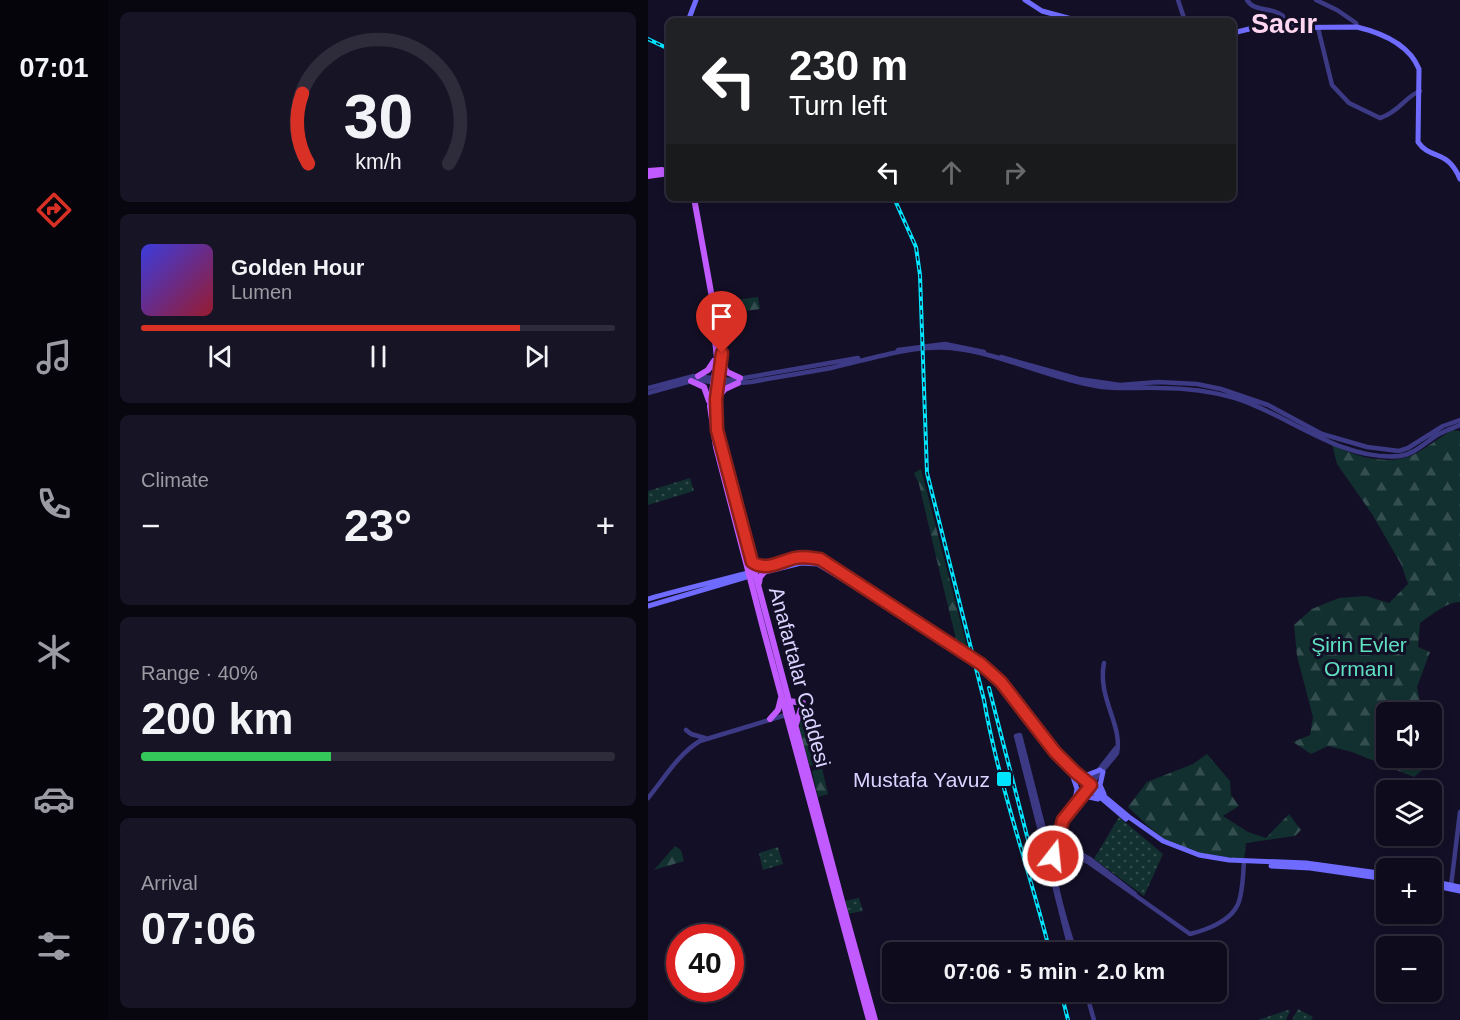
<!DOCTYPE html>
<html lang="en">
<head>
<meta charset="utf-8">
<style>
  body { margin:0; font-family:Arial,sans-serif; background:#171425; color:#f1f3f6; height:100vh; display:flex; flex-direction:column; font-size:22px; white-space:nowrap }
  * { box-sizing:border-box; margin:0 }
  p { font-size:20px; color:#9b9ba3 }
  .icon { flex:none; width:33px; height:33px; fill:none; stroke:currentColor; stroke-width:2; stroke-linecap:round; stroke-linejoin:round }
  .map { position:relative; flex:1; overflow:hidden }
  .side { display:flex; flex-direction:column; gap:12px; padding:12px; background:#08060f; width:540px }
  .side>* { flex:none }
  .guide { position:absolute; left:18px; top:18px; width:570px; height:183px; border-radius:9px; box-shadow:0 3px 9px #0003,0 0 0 2px #2e2b3b; background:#202124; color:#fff; overflow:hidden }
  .controls { position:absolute; left:728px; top:702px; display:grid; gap:12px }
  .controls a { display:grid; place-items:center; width:66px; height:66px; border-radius:9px; background:#0e0b1c; box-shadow:0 3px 9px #0003,0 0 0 2px #2e2b3b; font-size:30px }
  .speed { position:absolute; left:18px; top:924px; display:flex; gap:12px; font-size:30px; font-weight:700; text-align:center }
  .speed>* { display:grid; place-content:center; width:78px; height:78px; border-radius:50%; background:#0e0b1c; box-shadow:0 3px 9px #0003,0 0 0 2px #2e2b3b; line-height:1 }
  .speed .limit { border:9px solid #d22; background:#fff; color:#111 }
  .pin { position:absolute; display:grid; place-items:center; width:51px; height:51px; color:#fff; margin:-62px -26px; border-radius:50% 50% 50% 0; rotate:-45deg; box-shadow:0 0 6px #0007 }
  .pin .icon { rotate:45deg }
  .me { position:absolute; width:66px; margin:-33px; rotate:16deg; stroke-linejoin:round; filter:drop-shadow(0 0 4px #0008) }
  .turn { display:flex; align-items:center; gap:21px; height:126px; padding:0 24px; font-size:27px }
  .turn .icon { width:78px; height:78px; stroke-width:2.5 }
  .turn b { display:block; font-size:42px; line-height:51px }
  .lanes { display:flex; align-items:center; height:57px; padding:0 24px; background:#0003; justify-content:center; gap:30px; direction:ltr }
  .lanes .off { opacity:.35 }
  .big { font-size:45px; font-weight:800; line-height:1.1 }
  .side .card { flex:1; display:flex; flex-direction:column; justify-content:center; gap:9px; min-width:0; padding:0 21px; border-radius:9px; background:#171425 }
  .side .dial { align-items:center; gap:0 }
  .dial svg { height:156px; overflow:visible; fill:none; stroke:#2e2b3b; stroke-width:7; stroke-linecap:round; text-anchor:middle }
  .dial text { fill:#f1f3f6; stroke:none }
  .song { display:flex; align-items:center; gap:18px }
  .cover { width:72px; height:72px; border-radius:9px; background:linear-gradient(135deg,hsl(240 70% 55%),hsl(350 70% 35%)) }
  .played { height:6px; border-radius:3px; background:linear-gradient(90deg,#d93025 80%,#2e2b3b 80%) }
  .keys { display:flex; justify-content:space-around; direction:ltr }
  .heat { display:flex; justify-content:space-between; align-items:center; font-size:33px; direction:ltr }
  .charge { height:9px; border-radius:4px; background:linear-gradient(90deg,#34c759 40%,#2e2b3b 0) }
  .trip { position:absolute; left:234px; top:942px; width:345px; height:60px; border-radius:9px; background:#0e0b1c; box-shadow:0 3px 9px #0003,0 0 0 2px #2e2b3b; font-weight:800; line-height:60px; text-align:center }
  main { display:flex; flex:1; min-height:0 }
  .dock { display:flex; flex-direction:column; width:108px; justify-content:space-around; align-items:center; background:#06040b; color:#9b9ba3 }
  .dock .icon { width:42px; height:42px }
  .dock .on { color:#d93025 }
  .dock b { font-size:27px; color:#f1f3f6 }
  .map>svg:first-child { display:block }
  .grass { fill:url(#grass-dots) }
  .forest { fill:url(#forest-firs) }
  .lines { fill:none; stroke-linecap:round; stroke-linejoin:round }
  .tertiary { stroke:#3d3a85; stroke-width:4.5 }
  .secondary { stroke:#6f6bff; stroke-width:5 }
  .primary { stroke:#c25bff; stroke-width:6 }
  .rail-casing { stroke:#00e5ff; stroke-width:4 }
  .rail { stroke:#130f26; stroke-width:1.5; stroke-dasharray:4.5; stroke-linecap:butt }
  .route-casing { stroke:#8d1f18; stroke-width:15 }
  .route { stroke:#d93025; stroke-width:10 }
  .poi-dot { fill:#00e5ff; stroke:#130f26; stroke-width:2 }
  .labels { text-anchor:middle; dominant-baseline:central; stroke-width:6; stroke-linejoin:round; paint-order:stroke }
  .park-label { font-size:21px; fill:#5fe0c0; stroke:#130f26 }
  .street-label { font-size:21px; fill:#d9d4ff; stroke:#130f26 }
  .poi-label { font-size:21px; fill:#d9d4ff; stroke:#130f26; text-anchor:end }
  .district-label { font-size:27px; font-weight:bold; fill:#ffd6f0; stroke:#130f26 }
</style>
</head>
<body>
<main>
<nav class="dock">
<b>07:01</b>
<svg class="icon on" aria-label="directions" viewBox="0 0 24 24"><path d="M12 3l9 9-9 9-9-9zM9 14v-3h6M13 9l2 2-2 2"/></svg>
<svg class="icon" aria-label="music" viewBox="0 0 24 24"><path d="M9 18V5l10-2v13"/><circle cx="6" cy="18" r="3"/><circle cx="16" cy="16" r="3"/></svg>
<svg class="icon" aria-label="phone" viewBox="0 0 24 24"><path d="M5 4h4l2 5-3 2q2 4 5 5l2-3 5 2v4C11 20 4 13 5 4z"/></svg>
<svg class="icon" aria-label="climate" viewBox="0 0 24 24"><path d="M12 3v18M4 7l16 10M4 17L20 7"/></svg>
<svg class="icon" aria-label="car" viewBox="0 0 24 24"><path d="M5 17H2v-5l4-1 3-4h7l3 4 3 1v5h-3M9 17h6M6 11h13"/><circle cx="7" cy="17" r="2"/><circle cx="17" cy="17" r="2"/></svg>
<svg class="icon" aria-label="filters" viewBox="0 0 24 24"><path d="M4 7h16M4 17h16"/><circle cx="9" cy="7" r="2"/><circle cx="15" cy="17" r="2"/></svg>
</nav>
<section class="side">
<div class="card dial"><svg viewBox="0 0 100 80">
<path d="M14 69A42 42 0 1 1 86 69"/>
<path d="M14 69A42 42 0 0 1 11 33" stroke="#d93025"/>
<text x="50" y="56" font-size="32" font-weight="700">30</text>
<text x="50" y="72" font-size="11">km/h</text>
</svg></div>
<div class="card">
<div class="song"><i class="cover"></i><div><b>Golden Hour</b><p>Lumen</p></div></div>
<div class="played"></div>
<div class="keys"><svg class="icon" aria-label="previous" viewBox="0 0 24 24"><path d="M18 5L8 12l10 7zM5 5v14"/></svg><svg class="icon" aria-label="pause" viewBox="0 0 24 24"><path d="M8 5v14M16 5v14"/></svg><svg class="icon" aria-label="next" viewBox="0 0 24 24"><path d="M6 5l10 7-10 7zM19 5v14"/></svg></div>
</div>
<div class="card"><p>Climate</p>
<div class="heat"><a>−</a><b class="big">23°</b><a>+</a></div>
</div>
<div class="card"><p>Range · 40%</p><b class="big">200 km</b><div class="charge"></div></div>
<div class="card"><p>Arrival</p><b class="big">07:06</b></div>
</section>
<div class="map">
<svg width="812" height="1020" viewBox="0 0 812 1020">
  <defs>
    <pattern id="grass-dots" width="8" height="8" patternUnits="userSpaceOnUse" patternTransform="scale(1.5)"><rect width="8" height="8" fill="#12302f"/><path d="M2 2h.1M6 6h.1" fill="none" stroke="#344d4e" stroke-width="1.8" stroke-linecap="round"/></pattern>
    <pattern id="forest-firs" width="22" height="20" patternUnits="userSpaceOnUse" patternTransform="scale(1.5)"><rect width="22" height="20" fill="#12302f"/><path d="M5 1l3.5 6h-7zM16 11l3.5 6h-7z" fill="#344d4e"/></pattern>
  </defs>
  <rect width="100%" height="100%" fill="#130f26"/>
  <path class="grass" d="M42,478L46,491L0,505V491Z
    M471,817L515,854L496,896L446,859Z
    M130,847L135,864L115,870L111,853Z
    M211,898L215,911L199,914L196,901Z
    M650,1009L665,1017L663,1020H644Z
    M640,1010L642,1011L638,1020H610Z"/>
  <path class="forest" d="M110,297L112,309L89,312L87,300Z
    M804,430L812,431V602C798,602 784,615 772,623L770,647L782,652L769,687L774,712H738V758H780L781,764L766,777L704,752L680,746L663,754L645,742L662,735L665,717L649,656L646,625L664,609L691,598L718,596L741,603L760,584L753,564L724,514L689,464L684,444C707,457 740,466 765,455C778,448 791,438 804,430Z
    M273,469L319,647L309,643C296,590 283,537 271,484L266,473Z
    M157,709L174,764L162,766C156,747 145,727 157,709Z
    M559,754L582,781L583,795L591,806L575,816L600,832L618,838L641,814L653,830L647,836L598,843L596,860C573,856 548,854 527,845C510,837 494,820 480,807L499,782L545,764Z
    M174,768L180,794L170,797L164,771Z
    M27,846L33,850L36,861L6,870Z"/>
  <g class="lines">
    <path class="tertiary" d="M530,0L537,21
      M599,0C607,13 624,6 635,16V28
      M668,0L689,10L708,23L709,27
      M670,28L684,85L701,103L732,118C751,112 758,96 772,91
      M250,350L297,344L336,352
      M353,357L431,379L472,385L510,382L549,384L573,389L620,405L674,434L719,447L751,451L760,448L795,426L812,420
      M0,388L46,376L84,380L210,358
      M0,393L47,380L81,384L103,382C129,377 156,373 183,368C219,360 267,344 303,348C353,353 399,378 448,386C469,390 489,387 511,388C536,388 563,391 587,398C640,414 693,462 752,456C767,454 779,441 791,434C798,430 805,428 812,425
      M38,730L43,734L57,738
      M368,736L372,735L401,849
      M368,736L399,858
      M0,798C16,779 30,754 52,741L141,714
      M409,839L413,843L442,859L487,894
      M415,856L410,851L411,848L416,845
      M406,867C412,852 428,856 440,862L542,934C558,930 583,921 590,904C595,892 595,874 596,861
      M803,886L812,812
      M423,952L401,865V851L412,819L468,748
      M427,952C416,914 392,854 416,818C431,795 452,775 469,753C475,725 449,698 456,663
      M438,992L446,1020"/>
    <path class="secondary" d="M377,0L394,11L431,21
      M40,21L48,0
      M585,33L605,28L709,27C734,33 761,44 771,69L770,142C783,161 799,148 812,179
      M117,572L153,563L170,564L246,611
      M0,599C35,589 69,581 104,572C128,566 147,555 172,559L333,664L353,682L390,731L427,772L481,817L515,841L551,855L581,860L658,863L738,874
      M0,606L105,575
      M419,769L478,819
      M455,772L452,785L456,794
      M428,773L439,775L452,770
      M425,777L429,789L427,800
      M429,802L441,797L450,799
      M623,866L662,868L738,879
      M783,881L812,887
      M783,885L812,891"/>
    <path class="primary" d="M0,171L14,170
      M0,176L21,173
      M46,198L74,353L68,399L69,430L194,901L227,1020
      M67,340L69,358L62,406L68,447L116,632L221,1020
      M74,362L79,372L92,378
      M50,376L60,370L66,361
      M43,381L56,387L61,401
      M69,398L77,389L90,383
      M105,563L113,566L124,565
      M111,583L112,577L117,571
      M141,701L155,703L148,724
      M122,719L130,710L133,698"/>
    <defs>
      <path id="rail" d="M0,39L21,49
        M246,198L268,247L272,275L279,473L336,700C351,786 381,868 402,952
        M341,688L390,879
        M413,992L420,1020"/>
    </defs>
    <use href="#rail" class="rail-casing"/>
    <use href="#rail" class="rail"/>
  </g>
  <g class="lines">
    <defs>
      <path id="route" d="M74,353L68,399L69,430L104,562C118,572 133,561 147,558C156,556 164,558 172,559L333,664L353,682L407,752L427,772L443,785L415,820L405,856"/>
    </defs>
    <use href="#route" class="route-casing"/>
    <use href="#route" class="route"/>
  </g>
  <rect class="poi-dot" x="348" y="771" width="16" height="16" rx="3"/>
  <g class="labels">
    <g class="park-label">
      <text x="711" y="644">Şirin Evler<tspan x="711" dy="24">Ormanı</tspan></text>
    </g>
    <g class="street-label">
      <text transform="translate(152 677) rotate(75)">Anafartalar Caddesi</text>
    </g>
    <g class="poi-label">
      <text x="342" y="779">Mustafa Yavuz</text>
    </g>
    <g class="district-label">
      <text x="636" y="24">Sacır</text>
    </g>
  </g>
</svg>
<div class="controls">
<a><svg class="icon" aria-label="sound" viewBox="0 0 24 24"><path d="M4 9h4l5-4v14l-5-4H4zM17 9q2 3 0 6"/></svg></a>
<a><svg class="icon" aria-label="layers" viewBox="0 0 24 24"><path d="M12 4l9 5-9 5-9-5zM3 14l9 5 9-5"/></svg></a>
<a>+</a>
<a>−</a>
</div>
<div class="speed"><div class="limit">40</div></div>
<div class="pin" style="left:74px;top:353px;background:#d93025"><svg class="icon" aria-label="arrive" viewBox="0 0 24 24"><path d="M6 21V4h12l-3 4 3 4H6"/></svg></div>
<svg class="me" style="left:405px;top:856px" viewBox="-20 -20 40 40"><circle r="17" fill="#d93025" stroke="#fff" stroke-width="3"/><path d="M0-11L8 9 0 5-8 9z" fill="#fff"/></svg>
<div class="trip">07:06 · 5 min · 2.0 km</div>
<div class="guide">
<div class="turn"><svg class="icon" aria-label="left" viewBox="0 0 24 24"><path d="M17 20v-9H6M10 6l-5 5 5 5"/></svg><div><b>230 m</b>Turn left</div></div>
<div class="lanes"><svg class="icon" aria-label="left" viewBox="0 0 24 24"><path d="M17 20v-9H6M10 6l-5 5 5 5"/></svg><svg class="icon off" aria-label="ahead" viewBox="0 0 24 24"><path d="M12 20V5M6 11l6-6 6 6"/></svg><svg class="icon off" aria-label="right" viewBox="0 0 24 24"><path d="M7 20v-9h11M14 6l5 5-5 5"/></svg></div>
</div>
</div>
</main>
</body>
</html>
